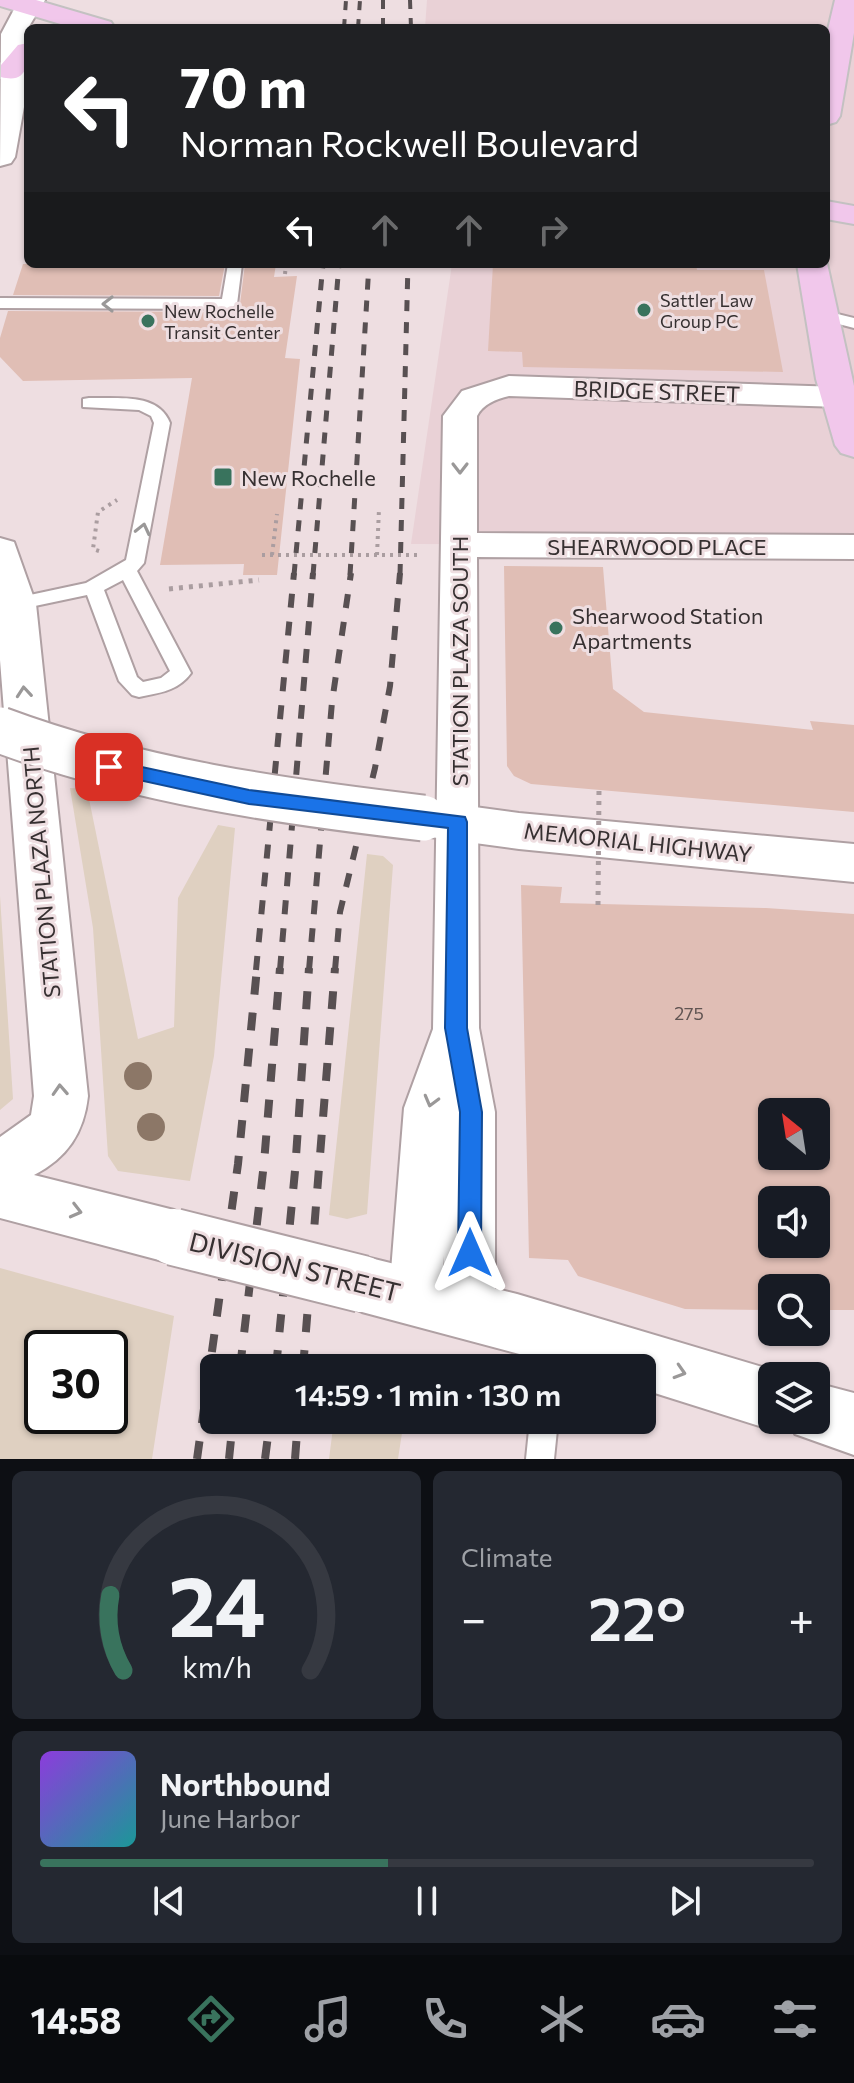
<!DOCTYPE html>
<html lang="en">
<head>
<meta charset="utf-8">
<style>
  body { margin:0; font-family:Commissioner,sans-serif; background:#242831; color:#f1f3f6; height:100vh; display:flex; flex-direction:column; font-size:30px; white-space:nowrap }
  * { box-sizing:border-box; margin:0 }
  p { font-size:26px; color:#9ea1a6 }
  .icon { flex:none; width:44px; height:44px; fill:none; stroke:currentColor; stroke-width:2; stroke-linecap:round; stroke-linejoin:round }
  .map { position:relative; height:1459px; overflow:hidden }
  .side { display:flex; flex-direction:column; gap:12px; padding:12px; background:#0d0f14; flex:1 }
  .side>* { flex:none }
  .banner { position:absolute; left:24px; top:24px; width:806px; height:244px; border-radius:12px; box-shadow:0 2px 6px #0004; background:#202124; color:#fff; overflow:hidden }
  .needle { width:52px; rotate:330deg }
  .fabs { position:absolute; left:758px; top:1098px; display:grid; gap:16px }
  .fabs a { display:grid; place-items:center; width:72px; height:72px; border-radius:12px; background:#171b24; box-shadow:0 2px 6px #0004; font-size:40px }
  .speed { position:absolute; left:24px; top:1330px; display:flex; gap:16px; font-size:40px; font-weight:700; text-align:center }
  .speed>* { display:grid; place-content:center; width:104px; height:104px; border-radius:50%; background:#171b24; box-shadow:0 2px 6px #0004; line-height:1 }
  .speed .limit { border:4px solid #111; border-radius:12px; background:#fff; color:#111 }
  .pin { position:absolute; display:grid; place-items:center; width:68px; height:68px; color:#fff; margin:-34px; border-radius:16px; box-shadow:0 4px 12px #0006 }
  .me { position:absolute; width:88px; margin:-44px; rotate:0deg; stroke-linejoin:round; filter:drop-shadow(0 0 6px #0008) }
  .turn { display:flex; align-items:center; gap:28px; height:168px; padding:0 24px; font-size:36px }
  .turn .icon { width:104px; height:104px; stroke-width:2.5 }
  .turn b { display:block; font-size:56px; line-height:68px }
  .lanes { display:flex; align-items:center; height:76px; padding:0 24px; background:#0003; justify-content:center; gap:40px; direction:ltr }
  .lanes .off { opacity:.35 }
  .big { font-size:60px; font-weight:600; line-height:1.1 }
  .side .widget { flex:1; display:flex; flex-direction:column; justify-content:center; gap:12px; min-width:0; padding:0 28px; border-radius:12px; background:#242831 }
  .side .dial { align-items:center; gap:0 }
  .dial svg { height:208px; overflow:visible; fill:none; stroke:#363941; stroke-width:7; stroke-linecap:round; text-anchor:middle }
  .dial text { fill:#f1f3f6; stroke:none }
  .song { display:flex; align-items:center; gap:24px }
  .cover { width:96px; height:96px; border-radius:12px; background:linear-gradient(135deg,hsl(270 70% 55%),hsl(180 70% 35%)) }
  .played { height:8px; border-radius:4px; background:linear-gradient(90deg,#39735d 45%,#363941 45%) }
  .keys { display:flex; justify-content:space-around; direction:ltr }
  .heat { display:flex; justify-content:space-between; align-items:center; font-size:44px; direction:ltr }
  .side .tiles { flex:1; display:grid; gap:12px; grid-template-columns:1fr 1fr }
  .widget:last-child { grid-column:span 2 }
  .trip { position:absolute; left:200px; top:1354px; width:456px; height:80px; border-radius:12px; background:#171b24; box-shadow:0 2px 6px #0004; font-weight:600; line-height:80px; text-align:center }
  .dock { display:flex; height:128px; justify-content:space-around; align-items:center; background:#090b0e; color:#9ea1a6 }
  .dock .icon { width:56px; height:56px }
  .dock .current { color:#39735d }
  .dock b { font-size:36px; color:#f1f3f6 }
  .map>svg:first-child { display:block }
  .built { fill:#e9d1d6 }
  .green { fill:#dfd0c1; fill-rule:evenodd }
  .building { fill:#e0beb5; fill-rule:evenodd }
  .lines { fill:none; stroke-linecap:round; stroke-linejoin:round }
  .lane-casing { stroke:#afa0a3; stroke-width:4 }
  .street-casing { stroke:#afa0a3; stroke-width:4 }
  .secondary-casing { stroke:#afa0a3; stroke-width:4 }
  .primary-casing { stroke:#c3c1c1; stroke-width:4 }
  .path-far1 { stroke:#aa9da0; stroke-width:4; stroke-dasharray:3 5; stroke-linecap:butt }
  .path { stroke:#aa9da0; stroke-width:5; stroke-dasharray:4 6; stroke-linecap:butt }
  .lane { fill:#fff; fill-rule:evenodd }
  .street { fill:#fff; fill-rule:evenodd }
  .secondary { fill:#fff; fill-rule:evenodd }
  .primary { fill:#f1c7eb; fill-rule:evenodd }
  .rail-far3 { stroke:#585052; stroke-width:4; stroke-dasharray:9 9; stroke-linecap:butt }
  .rail-far2 { stroke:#585052; stroke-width:5; stroke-dasharray:11 11; stroke-linecap:butt }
  .rail-far1 { stroke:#585052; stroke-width:6; stroke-dasharray:14 14; stroke-linecap:butt }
  .rail { stroke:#585052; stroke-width:8; stroke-dasharray:18 18; stroke-linecap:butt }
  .secondary-bridge-far1-casing { stroke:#afa0a3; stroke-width:49; stroke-linecap:butt }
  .secondary-bridge-casing { stroke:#afa0a3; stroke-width:60; stroke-linecap:butt }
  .path-bridge-far1 { stroke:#aa9da0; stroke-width:4; stroke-dasharray:3 5; stroke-linecap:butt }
  .path-bridge { stroke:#aa9da0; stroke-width:5; stroke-dasharray:4 6; stroke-linecap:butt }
  .secondary-bridge-far1 { stroke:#fff; stroke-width:45 }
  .secondary-bridge { stroke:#fff; stroke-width:56 }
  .tree { fill:#8c7767 }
  .oneway { stroke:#9a9898 }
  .route { fill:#1a73e8; stroke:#114b97; stroke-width:2 }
  .poi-dot { fill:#39735d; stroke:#eedee1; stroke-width:3 }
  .labels { text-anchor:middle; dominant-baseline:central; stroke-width:6; stroke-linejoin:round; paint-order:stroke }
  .far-poi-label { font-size:18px; fill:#363031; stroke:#eedee1; text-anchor:start }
  .number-label { font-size:18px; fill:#605452 }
  .street-label { font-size:22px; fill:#363031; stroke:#eedee1 }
  .poi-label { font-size:22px; fill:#363031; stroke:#eedee1; text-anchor:start }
  .near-street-label { font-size:26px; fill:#363031; stroke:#eedee1 }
</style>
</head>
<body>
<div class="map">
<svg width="854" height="1459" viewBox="0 0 854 1459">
  <rect width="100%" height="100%" fill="#eedee1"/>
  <path class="built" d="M427,0H854V545L411,544L452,264H826V28H425Z"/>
  <path class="green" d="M70,788L87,789L138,1039L174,1027L178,898L218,825L235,828L214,1056L190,1181L118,1171L108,1156L93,928Z
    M367,854L383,856L393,865L367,1214L347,1219L329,1215Z
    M0,896L13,1099L0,1110Z
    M0,1268L174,1316L152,1459H0ZM42,1348H110V1416H42Z
    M334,1420H404L398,1459H329Z"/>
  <path class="building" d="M23,264H225L219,296L13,295Z
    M245,264H276L274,277L297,276L285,358L300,359L277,575H243L244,564L160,565L192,378L23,381L0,357V338L8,311L229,312L240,304Z
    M493,264H696L697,270H764L783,372L523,367L522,352L488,351Z
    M504,566L603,567L613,689L644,712L813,730L810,721L854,725V812L531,784L514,776L507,766Z
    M521,885L562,887L560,903L766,908L854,914V1310H816V1288H772V1310L685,1309L578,1276L568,1260L529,1258ZM772,1112H816V1156H772ZM772,1200H816V1244H772Z"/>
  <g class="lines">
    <defs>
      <path id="lane" d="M228,264H242L237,304L229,309L0,308V298L222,299Z
        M821,310L854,318V328L816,318L813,315Z
        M89,398C117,399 158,392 170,423L144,563L137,571L191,673C178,691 159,693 139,697L132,695L119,681L87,595L16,610L7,604L16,598L86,583L126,560L154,423L151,416L139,410L83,407V399ZM123,580L170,671L161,678L143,682L137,677L104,590Z
        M530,1420H558L554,1459H526Z"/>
      <path id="street" d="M509,376L840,387L852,390L854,400L840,407L509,396C496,399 483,404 477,416V533L854,535V559L477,557L479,1028L495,1112V1308L488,1326L469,1334L450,1326L443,1308L444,1256L441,1296L434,1314L415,1322L396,1314L389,1296L404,1108L433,1029L443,416L462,391Z"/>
      <path id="secondary" d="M19,0H45L28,28L24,107L15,157L11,163L0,166L1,34Z
        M0,538L14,542L36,604L88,1096C84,1133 67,1158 34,1175L174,1210L194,1218L202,1237L194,1256L174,1264L0,1218V1137L31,1115L34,1096L0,660Z
        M423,800L519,813L854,844V882L519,849L423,836L407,831L400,818L407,805Z
        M362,1256L517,1294L772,1370L787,1376H772V1420H816V1383L854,1393V1455L795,1434L790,1423L772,1430L642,1389V1368H572L362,1312L342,1304L333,1284L342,1264Z"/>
      <path id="primary" d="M0,0H36L111,22L115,28H74L0,6Z
        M835,0H854V33L840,116L836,122L826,125V38Z
        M28,43C28,64 28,84 1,77V65L18,45Z
        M826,201L854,206V224L826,219Z
        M826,259L854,386V457L841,453L835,445L816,379L797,264H826Z"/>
    </defs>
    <use href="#lane" class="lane-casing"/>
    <use href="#street" class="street-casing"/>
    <use href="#secondary" class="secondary-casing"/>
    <use href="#primary" class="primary-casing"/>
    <path class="path-far1" d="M285,274L286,264
      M99,551L93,549L98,512L117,500
      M272,555L277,514
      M377,555L379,509"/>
    <path class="path" d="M169,589L259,580"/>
    <use href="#lane" class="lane"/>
    <use href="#street" class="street"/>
    <use href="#secondary" class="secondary"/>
    <use href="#primary" class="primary"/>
    <path class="rail-far3" d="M383,0V28
      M410,0L411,28
      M344,28L346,0
      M358,28L360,0"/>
    <path class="rail-far2" d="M294,575L323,264
      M313,575L339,264
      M350,575L369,264
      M400,575L408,264"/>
    <path class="rail-far1" d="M256,970L294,573
      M280,970L313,573
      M309,970L332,702L351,573
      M335,970L340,912L375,768L390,686L400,573"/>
    <path class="rail" d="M240,1368L264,1163L280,968
      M276,1368L295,1171L309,968
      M303,1368L335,968
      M197,1459L238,1164L257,968
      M229,1459L233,1420
      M265,1459L270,1420
      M295,1459L298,1420"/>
    <defs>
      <path id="secondary-bridge-far1" d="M0,730C137,781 278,801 423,818"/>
      <path id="secondary-bridge" d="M174,1237L362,1284"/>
    </defs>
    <use href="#secondary-bridge-far1" class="secondary-bridge-far1-casing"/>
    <use href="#secondary-bridge" class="secondary-bridge-casing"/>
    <path class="path-bridge-far1" d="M262,555H419"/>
    <path class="path-bridge" d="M598,905L599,790"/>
    <use href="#secondary-bridge-far1" class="secondary-bridge-far1"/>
    <use href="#secondary-bridge" class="secondary-bridge"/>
  </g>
  <g class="tree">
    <circle cx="138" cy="1076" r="14"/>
    <circle cx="151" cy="1127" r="14"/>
  </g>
  <defs><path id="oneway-chevron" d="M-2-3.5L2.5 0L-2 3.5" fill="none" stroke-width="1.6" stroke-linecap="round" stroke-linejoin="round" transform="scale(2)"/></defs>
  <g class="oneway">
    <use href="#oneway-chevron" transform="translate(108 304) rotate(-180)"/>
    <use href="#oneway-chevron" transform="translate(460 468) rotate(90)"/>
    <use href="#oneway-chevron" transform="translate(143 529) rotate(-77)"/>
    <use href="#oneway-chevron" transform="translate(24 692) rotate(-95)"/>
    <use href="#oneway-chevron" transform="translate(60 1090) rotate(-93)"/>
    <use href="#oneway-chevron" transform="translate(431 1101) rotate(105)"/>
    <use href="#oneway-chevron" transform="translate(76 1211) rotate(14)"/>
    <use href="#oneway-chevron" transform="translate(680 1372) rotate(17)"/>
  </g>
  <path class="route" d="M109,760L249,790L465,817L467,822V1028L482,1112L481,1253L478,1261L470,1264L461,1261L458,1253L460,1112L445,1028L448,828L249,804L102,772L100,767Z"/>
  <g class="poi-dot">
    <circle cx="644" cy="310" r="8"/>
    <circle cx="148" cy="321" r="8"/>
    <rect x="213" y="467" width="20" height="20" rx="4"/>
    <circle cx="556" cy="628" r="8"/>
  </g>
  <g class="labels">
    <g class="far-poi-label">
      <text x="660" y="300">Sattler Law<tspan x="660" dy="21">Group PC</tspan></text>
      <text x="164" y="311">New Rochelle<tspan x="164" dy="21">Transit Center</tspan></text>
    </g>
    <g class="number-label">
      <text x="689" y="1013">275</text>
    </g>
    <g class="street-label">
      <text transform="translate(657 391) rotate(2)">BRIDGE STREET</text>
      <text x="657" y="546">SHEARWOOD PLACE</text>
      <text transform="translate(459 661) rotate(-90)">STATION PLAZA SOUTH</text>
      <text transform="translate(638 842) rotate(6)">MEMORIAL HIGHWAY</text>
      <text transform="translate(41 872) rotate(-95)">STATION PLAZA NORTH</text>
    </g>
    <g class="poi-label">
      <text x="241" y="477">New Rochelle</text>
      <text x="572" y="615">Shearwood Station<tspan x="572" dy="25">Apartments</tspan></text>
    </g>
    <g class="near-street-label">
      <text transform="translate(295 1266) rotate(14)">DIVISION STREET</text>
    </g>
  </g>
</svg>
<div class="fabs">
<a><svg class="needle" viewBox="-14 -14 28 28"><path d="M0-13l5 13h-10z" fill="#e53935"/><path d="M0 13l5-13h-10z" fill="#9ea1a6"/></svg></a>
<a><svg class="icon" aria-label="sound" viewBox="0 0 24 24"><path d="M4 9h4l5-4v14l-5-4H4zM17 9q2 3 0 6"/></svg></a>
<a><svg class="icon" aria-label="search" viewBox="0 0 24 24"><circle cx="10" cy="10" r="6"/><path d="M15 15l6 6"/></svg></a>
<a><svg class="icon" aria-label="layers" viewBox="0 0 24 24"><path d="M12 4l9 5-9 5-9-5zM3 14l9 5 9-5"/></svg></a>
</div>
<div class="speed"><div class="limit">30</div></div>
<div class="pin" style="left:109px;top:767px;background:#d93025"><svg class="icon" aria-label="arrive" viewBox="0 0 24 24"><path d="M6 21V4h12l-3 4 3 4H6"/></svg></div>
<svg class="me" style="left:470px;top:1253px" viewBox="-20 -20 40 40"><path d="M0-17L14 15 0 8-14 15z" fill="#1a73e8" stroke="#fff" stroke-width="4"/></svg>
<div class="trip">14:59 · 1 min · 130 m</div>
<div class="banner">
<div class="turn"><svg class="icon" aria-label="left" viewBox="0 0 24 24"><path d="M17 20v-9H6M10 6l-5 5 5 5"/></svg><div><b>70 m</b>Norman Rockwell Boulevard</div></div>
<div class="lanes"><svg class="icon" aria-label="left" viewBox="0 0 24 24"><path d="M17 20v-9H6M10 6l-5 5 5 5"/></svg><svg class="icon off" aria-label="ahead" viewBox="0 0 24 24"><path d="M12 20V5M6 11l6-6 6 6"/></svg><svg class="icon off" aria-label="ahead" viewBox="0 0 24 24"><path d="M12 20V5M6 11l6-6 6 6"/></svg><svg class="icon off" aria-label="right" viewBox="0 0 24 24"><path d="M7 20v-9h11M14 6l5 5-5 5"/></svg></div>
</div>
</div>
<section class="side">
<div class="tiles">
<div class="widget dial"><svg viewBox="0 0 100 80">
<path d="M14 69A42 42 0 1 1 86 69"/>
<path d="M14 69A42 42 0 0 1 9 40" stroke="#39735d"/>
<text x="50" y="56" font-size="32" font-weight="700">24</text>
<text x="50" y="72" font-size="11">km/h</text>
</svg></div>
<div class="widget"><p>Climate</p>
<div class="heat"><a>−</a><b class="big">22°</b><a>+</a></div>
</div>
<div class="widget">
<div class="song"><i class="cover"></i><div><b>Northbound</b><p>June Harbor</p></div></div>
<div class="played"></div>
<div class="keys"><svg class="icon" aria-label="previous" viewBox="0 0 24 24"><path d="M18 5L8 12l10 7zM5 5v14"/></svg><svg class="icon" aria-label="pause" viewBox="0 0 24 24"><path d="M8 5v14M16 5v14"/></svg><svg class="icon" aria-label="next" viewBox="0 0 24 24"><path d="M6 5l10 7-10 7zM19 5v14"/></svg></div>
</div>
</div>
</section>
<nav class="dock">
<b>14:58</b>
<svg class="icon current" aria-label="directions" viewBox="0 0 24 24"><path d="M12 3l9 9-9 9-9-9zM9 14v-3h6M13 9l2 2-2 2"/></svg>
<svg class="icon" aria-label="music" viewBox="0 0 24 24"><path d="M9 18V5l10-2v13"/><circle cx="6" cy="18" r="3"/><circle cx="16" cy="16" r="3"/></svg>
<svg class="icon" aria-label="phone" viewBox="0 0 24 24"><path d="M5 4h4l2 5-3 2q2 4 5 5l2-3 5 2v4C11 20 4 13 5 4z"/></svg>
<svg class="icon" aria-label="climate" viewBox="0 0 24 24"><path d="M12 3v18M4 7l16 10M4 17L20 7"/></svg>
<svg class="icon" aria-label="car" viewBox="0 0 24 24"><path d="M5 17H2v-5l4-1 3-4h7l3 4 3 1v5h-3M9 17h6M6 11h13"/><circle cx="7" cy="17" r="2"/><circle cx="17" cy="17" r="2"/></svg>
<svg class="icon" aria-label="filters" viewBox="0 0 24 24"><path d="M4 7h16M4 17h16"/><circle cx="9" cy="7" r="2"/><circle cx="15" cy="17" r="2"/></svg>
</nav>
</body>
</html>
